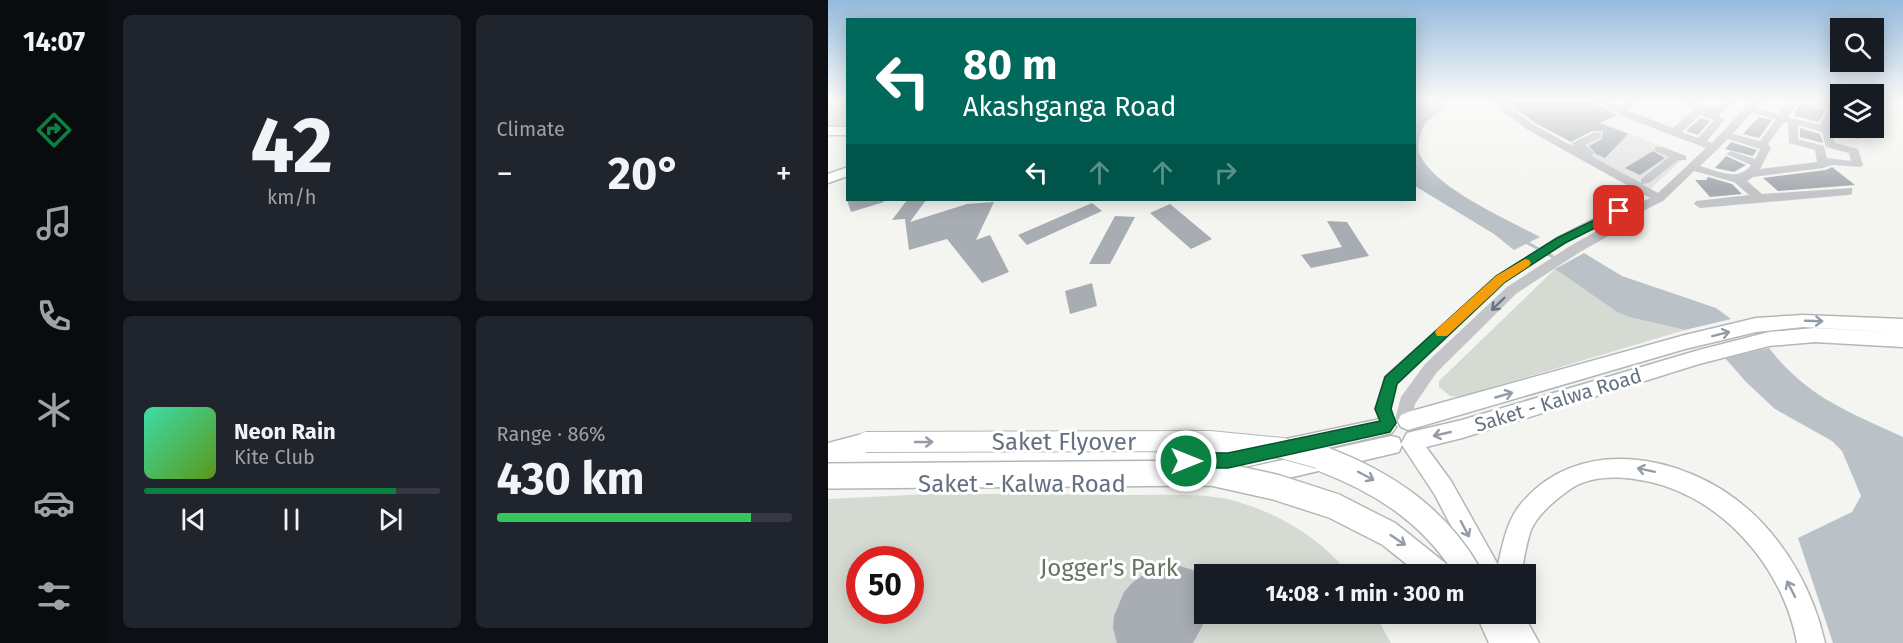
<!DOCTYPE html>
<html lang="en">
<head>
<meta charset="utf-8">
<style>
  body { margin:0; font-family:"Fira Sans",sans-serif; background:#20242c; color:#f1f3f6; height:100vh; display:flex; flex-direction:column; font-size:22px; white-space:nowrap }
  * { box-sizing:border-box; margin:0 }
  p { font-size:20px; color:#9ea1a6 }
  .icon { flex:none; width:33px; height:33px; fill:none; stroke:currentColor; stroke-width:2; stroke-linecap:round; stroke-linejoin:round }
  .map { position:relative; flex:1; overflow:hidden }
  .drawer { display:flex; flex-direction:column; gap:15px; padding:15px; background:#0d0f14; width:720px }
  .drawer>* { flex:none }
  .hud { position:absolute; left:18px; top:18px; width:570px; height:183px; border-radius:0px; box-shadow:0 3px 15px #0003; background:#00695c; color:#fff; overflow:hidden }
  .buttons { position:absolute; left:1002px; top:18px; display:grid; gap:12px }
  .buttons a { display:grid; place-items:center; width:54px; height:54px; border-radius:0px; background:#171b24; box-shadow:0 3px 15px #0003; font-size:30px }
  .speed { position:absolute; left:18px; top:546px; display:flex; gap:12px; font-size:30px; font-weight:700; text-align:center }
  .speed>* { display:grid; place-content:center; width:78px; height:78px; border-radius:50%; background:#171b24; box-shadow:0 3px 15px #0003; line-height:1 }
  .speed .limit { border:9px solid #d22; background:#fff; color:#111 }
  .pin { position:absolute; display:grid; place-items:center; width:51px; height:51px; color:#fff; margin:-26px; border-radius:12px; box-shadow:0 3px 9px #0006 }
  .me { position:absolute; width:66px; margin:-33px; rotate:90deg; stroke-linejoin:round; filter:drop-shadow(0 0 4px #0008) }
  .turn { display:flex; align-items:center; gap:21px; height:126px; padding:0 18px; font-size:27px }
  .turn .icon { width:78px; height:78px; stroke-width:2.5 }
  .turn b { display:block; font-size:42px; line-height:51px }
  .lanes { display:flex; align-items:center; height:57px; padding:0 18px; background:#0003; justify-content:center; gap:30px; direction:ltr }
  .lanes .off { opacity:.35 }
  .big { font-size:45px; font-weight:700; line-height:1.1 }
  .drawer .widget { flex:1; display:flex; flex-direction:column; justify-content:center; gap:9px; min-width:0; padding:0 21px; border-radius:9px; background:#20242c }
  .drawer .dial { align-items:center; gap:0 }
  .dial b { font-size:78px; line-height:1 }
  .song { display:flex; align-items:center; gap:18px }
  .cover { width:72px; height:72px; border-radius:9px; background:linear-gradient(135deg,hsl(160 70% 55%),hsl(90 70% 35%)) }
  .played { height:6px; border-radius:3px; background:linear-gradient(90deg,#0b8043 85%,#363941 85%) }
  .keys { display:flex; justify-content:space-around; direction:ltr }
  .heat { display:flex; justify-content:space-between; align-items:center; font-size:33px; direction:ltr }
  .charge { height:9px; border-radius:4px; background:linear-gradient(90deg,#34c759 86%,#363941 0) }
  .drawer .tiles { flex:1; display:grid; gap:15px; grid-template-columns:repeat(2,1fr) }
  .trip { position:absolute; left:366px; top:564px; width:342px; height:60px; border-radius:0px; background:#171b24; box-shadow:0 3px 15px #0003; font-weight:700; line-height:60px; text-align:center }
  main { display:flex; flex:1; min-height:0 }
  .tab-bar { display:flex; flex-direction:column; width:108px; justify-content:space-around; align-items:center; background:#090b0e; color:#9ea1a6 }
  .tab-bar .icon { width:42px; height:42px }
  .tab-bar .current { color:#0b8043 }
  .tab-bar b { font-size:27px; color:#f1f3f6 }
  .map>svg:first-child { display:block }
  .built { fill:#e2e3e2 }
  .green { fill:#d5dbd2; fill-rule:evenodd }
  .water { fill:#bac2c8 }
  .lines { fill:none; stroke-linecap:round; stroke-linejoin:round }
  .stream { stroke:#bac2c8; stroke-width:3 }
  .building { fill:#a7adb3 }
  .major-casing { stroke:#b3b7ba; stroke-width:3 }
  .minor { fill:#c3c5c9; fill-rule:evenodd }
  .major { fill:#fff; fill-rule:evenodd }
  .major-bridge-far1-casing { stroke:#b3b7ba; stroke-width:22; stroke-linecap:butt }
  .major-bridge-casing { stroke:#b3b7ba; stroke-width:28; stroke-linecap:butt }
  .major-bridge-far1 { stroke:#fff; stroke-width:20 }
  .major-bridge { stroke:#fff; stroke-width:25 }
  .oneway { stroke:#6a7584 }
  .oneway2 { stroke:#939ca6 }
  .route { fill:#0b8043; stroke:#07532c; stroke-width:1.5 }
  .slow { fill:#f59e0b }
  .labels { text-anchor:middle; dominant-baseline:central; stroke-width:6; stroke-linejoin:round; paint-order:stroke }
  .street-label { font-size:20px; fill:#657180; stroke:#fff }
  .near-street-label { font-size:24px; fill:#657180; stroke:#fff }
  .near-park-label { font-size:24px; fill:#657764; stroke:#fff }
</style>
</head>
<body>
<main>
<nav class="tab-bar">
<b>14:07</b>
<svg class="icon current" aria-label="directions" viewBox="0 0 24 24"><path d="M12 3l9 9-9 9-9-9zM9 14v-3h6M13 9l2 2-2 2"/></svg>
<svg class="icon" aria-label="music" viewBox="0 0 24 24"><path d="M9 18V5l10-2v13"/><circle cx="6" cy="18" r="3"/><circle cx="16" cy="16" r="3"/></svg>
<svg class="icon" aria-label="phone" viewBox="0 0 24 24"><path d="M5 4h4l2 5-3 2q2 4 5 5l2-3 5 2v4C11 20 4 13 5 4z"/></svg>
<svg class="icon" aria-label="climate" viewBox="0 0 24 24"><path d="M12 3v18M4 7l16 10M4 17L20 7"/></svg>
<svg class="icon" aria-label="car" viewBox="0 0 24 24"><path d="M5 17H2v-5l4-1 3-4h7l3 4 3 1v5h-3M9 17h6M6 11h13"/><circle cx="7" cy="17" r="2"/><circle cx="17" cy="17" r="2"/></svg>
<svg class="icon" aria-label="filters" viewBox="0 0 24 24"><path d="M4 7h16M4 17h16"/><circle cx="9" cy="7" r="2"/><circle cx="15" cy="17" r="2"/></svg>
</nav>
<section class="drawer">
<div class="tiles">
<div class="widget dial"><b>42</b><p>km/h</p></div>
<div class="widget"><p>Climate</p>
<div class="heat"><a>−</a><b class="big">20°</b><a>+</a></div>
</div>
<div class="widget">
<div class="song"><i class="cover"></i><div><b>Neon Rain</b><p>Kite Club</p></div></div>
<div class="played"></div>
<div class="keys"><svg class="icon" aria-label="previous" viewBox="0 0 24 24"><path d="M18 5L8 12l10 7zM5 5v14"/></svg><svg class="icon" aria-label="pause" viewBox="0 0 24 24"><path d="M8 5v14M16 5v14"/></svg><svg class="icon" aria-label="next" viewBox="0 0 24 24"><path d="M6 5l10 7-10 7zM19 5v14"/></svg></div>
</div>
<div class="widget"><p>Range · 86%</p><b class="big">430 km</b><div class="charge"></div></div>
</div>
</section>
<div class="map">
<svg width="1075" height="643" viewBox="0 0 1075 643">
  <rect width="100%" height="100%" fill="#f4f4f1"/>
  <path class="built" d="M780,124L857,157L822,189L740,145Z"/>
  <path class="green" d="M0,100H19V127L0,126Z
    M727,269L789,312L801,317L857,330L632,397L622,396L611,387V381Z
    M101,494C167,494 232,494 298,495C326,495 373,493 399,499C447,511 490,535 521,574H376V614H547L563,643H0V499ZM32,560H82V610H32Z"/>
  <path class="water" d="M586,100H609L618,107C612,112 602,118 597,124C592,131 588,148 592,155C608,189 679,219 712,237L686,250L666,234L587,186Z
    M756,253L794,276L888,308L903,319L857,330L801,317L789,312L727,269Z
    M941,348C979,397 1021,412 1075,437V643H1005L970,538L1024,512L1033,496L1014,451L1004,441L947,409L918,382L897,358Z"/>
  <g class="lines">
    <path class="stream" d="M696,241L729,259"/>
  </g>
  <path class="building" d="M674,100H762L788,115L772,123L800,134L777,158L768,154L761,146L774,139L775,131H764L743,142L709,124Z
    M974,102L997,110L991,122L967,116V112Z
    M931,117L944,120L931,138L915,134Z
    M873,118L882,121L870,135L858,131Z
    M972,128L992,134L995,143L972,137Z
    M903,142L929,150L925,156L897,149Z
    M825,151L837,158L812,175L797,168Z
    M898,156L918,165L906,172L887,168Z
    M1004,167L1027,185L950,191L935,178L998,170Z
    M880,177L904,184L914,194L882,197L867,180H878Z
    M19,200H55L56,202L23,212Z
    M79,200H98L82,222L139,204L166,202L148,240L162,235L181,272L154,283L119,239L81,250L77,219L64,220Z
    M264,203L274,211L199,245L190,235Z
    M342,204L384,239L363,249L322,213Z
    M287,216L307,217L282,264H261Z
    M499,221L519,222L541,256L483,268L473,255L514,247Z
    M264,283L269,306L242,314L237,291Z
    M345,564L365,570L376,583V614H381L365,643H289L285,628L286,616L296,592L304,583L324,569Z"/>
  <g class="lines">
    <defs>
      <path id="major" d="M0,127H20V135H0Z
        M20,167V176L0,183V174Z
        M975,315L1075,319V333L975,327L928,332L857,349L580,430L573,427L570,421L573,415L580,412L857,335L928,318Z
        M987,328L1075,333V347L987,342L941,346L871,364L634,438L598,447L623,481L670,565C674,547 678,525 689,509C746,432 857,453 921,510C959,544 986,593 997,643H969C955,564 888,489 806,479C784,476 759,477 741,490C727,500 710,514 703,530C698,544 696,560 693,574H648L607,495L574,445L571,452L563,454L418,488L410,485L407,478L410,471L418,468L563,436L571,438L573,444L579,433L587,431L634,420L871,350L941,332Z
        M557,418L564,421L568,427L564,433L400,471H0V443L38,433L46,435L49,442L46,449L38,451H400Z
        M648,614H695L711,643H661Z"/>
    </defs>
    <use href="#major" class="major-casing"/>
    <path class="minor" d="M659,100H670L708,126L744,146L745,143L765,133H773V137L757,145L766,153L763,156L813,183V179L841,157L827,151V147H835L858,156V160H850L821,183L814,184L830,193L878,148L799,118L764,100H776L791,107L803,100H814L799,110L845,128L867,109L859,106V102H865L885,109L900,100H911L890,115L897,119L879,141L884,143L924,100H934L927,108L951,114L962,100H972L960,117L992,125L1000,109L975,100H989L1011,108L1001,127L1026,133L1030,128H1040L1034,138L1030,139L1005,134L1007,143L1030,149L1035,165L1033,167L1004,165L995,168L925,177L919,181L934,194L1024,188V194L1020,195L872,208L866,204L868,201L921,195L906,182L866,171L835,201L815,211L807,221L752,252L689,293L609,372L587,404L582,425L576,427L569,423L566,428L560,430L554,428L546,409L556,376L668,276L728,237L763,219L787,208L808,205L822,198L700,130ZM923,113L948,119L932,141L905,134ZM872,115L886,120L870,138L854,132ZM956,122L960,123L961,143L987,150L989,162L932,169L943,148L940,144ZM970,125L994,132L998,147L1021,153L1023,161L999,158L996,146L970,139ZM900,139L932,149L927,159L903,151L898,154L923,165C911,182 890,171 872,166ZM800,213L742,246L679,287L597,364L573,397L567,419L564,409L570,384L678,282L738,243L771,225Z"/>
    <use href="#major" class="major"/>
    <defs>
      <path id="major-bridge-far1" d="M38,442L381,441L454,448L501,461"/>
      <path id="major-bridge" d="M497,460C557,483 608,517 641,574
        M0,476L384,473L447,487L506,506L561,534L611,574"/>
    </defs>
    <use href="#major-bridge-far1" class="major-bridge-far1-casing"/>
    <use href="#major-bridge" class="major-bridge-casing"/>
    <use href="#major-bridge-far1" class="major-bridge-far1"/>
    <use href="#major-bridge" class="major-bridge"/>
  </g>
  <defs><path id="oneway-shaft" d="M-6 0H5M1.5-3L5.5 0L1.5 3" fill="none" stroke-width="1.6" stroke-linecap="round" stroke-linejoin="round" transform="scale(1.5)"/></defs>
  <use class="oneway" href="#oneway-shaft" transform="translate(670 304) rotate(136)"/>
  <g class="oneway2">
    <use href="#oneway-shaft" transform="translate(986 321) rotate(2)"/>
    <use href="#oneway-shaft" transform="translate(893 334) rotate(-14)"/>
    <use href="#oneway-shaft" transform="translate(676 395) rotate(-16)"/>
    <use href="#oneway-shaft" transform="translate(614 434) rotate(167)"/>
    <use href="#oneway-shaft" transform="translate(96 442)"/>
    <use href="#oneway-shaft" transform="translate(818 470) rotate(-168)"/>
    <use href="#oneway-shaft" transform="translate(538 476) rotate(28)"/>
    <use href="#oneway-shaft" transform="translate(637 529) rotate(62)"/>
    <use href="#oneway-shaft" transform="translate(570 540) rotate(34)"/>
    <use href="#oneway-shaft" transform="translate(963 589) rotate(-117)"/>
  </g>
  <linearGradient id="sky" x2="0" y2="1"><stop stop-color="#95badb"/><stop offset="0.53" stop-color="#fafaf9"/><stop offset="1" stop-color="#fafaf9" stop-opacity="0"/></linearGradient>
  <rect width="1075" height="190" fill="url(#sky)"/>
  <path class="route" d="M791,208L797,211L795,214L737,243L677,282L569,384L563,409L568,423L562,432L400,468H358L352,466L350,461L352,456L358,453H400L552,421L547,409L557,377L668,276L729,238Z"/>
  <path class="slow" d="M697,259L701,260L703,263L701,266L677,282L619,336H609L607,332L609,329L668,276Z"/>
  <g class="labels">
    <g class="street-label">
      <text transform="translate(730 400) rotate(-17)">Saket - Kalwa Road</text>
    </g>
    <g class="near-street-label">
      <text x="236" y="442">Saket Flyover</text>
      <text x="194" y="484">Saket - Kalwa Road</text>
    </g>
    <g class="near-park-label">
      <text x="281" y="568">Jogger's Park</text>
    </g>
  </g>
</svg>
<div class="buttons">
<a><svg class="icon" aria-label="search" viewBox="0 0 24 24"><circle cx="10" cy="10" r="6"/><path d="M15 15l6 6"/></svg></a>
<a><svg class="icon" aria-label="layers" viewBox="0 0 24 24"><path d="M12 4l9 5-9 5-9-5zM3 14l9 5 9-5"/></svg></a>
</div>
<div class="speed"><div class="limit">50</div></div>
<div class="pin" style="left:791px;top:211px;background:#d93025"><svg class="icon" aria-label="arrive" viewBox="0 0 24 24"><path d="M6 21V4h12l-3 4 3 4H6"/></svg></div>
<svg class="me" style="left:358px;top:461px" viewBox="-20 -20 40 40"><circle r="17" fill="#0b8043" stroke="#fff" stroke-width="3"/><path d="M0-11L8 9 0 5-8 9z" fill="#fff"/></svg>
<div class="trip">14:08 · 1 min · 300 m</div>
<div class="hud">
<div class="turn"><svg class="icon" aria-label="left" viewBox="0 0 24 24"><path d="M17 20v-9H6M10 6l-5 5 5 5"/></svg><div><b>80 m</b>Akashganga Road</div></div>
<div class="lanes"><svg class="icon" aria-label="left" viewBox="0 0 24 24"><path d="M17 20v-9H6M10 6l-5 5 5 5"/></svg><svg class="icon off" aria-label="ahead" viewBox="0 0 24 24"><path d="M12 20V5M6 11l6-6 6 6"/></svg><svg class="icon off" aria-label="ahead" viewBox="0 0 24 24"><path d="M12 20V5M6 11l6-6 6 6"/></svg><svg class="icon off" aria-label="right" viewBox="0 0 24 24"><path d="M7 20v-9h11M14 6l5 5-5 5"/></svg></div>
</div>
</div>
</main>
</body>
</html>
